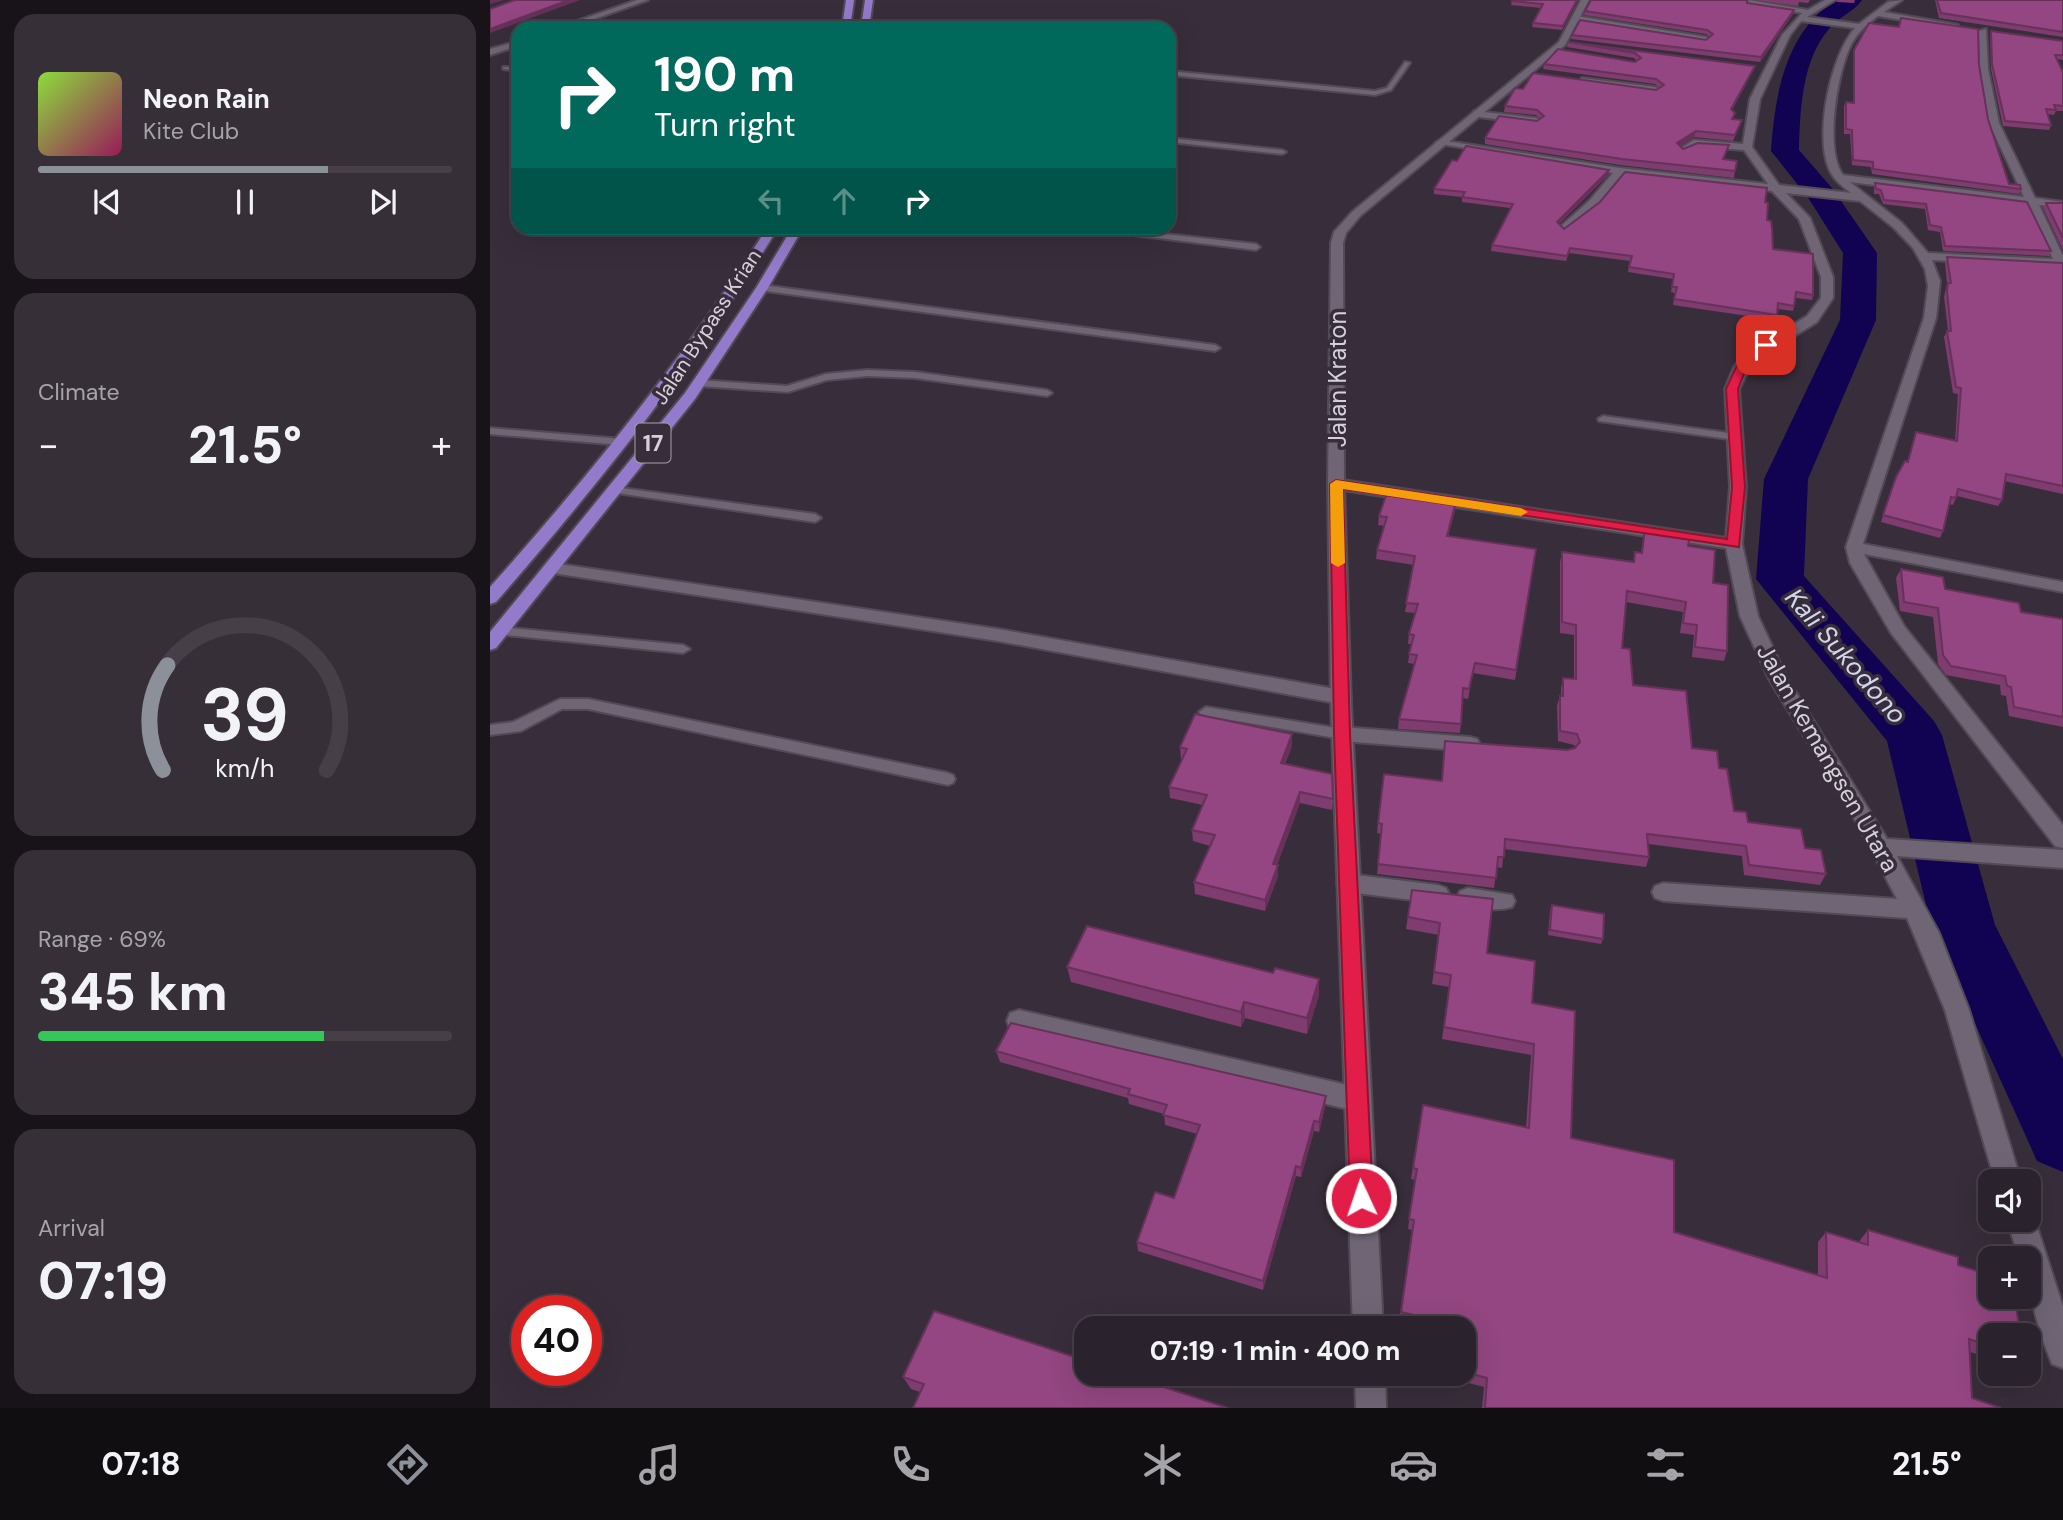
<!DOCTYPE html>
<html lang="en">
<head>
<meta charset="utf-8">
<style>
  body { margin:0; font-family:"DM Sans",sans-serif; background:#362f38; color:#f1f3f6; height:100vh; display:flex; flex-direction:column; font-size:26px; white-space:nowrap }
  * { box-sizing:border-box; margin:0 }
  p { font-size:23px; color:#a5a4a9 }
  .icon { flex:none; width:38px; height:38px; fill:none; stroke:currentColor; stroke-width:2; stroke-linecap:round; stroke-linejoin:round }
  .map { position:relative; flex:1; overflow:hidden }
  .sheet { display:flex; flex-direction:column; gap:14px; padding:14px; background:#171318; width:490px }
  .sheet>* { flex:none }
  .banner { position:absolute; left:21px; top:21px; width:665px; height:214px; border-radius:21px; box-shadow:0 7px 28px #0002,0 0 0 2px #463f48; background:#00695c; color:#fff; overflow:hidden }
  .controls { position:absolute; left:1488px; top:1169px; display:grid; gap:14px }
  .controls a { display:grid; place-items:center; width:63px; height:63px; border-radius:14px; background:#2a222c; box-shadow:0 7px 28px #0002,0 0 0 2px #463f48; font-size:35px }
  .speed { position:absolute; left:21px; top:1295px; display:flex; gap:14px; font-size:35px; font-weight:700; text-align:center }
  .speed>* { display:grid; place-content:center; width:91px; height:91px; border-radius:50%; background:#2a222c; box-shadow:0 7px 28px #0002,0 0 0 2px #463f48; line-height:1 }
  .speed .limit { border:10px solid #d22; background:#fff; color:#111 }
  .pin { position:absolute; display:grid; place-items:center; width:60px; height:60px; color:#fff; margin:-30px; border-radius:14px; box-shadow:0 4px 10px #0006 }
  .me { position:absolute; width:77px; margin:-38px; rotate:357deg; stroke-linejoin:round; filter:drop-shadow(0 0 5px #0008) }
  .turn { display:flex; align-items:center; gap:24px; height:147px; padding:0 28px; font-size:32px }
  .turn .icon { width:91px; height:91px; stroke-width:2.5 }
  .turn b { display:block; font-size:49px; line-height:60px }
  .lanes { display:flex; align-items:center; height:66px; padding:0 28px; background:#0003; justify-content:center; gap:35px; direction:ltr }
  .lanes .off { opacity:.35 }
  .big { font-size:52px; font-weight:800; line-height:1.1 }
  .sheet .widget { flex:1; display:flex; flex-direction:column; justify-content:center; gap:10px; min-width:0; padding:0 24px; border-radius:21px; background:#362f38 }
  .sheet .dial { align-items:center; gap:0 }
  .dial svg { height:182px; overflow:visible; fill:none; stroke:#463f48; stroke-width:7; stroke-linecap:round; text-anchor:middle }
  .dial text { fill:#f1f3f6; stroke:none }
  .song { display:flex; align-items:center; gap:21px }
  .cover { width:84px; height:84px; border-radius:10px; background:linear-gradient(135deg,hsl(90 70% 55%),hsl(330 70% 35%)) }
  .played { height:7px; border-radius:4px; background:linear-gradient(90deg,#8c9099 70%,#463f48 70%) }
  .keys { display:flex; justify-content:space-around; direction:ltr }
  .heat { display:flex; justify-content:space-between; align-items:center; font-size:38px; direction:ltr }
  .charge { height:10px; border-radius:5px; background:linear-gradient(90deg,#34c759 69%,#463f48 0) }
  .trip { position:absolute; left:584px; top:1316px; width:402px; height:70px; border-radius:21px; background:#2a222c; box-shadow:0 7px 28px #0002,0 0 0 2px #463f48; font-weight:800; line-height:70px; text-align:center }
  .menu { display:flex; height:112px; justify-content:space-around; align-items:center; background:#110e12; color:#a5a4a9 }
  .menu .icon { width:49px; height:49px }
  .menu .current { color:#8c9099 }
  .menu b { font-size:32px; color:#f1f3f6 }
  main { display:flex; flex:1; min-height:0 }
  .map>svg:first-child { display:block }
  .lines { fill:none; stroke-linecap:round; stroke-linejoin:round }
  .river { fill:#110351; fill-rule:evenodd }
  .service-casing { stroke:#524a55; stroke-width:4 }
  .minor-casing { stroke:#524a55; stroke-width:4 }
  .tertiary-casing { stroke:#524a55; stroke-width:4 }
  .trunk-casing { stroke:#524a55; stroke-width:4 }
  .service { fill:#706575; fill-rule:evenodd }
  .minor { fill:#706575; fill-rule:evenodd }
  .tertiary { fill:#706575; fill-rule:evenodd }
  .trunk { fill:#947aca; fill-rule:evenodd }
  .wall { fill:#7e3c6f }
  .shaded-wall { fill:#67315a }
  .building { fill:#934681; stroke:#67315a; stroke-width:2 }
  .route { fill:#e11d48; stroke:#92132f; stroke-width:2 }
  .slow { fill:#f59e0b }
  .labels { text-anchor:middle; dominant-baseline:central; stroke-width:7; stroke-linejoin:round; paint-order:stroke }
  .far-street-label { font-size:21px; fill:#d6d0d9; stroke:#382e3b }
  .shield { fill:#382e3b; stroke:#a79faa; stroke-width:2 }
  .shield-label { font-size:23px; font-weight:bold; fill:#d6d0d9 }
  .street-label { font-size:24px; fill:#d6d0d9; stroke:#382e3b }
  .water-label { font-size:26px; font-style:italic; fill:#d2d7ed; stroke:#382e3b }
</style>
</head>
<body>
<main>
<section class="sheet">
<div class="widget">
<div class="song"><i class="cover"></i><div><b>Neon Rain</b><p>Kite Club</p></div></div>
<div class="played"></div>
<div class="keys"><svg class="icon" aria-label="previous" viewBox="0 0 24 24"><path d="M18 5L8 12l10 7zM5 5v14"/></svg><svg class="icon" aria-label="pause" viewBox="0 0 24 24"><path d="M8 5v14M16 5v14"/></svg><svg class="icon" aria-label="next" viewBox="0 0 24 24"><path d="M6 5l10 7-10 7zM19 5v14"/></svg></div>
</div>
<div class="widget"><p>Climate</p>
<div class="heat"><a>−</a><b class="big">21.5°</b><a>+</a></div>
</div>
<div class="widget dial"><svg viewBox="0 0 100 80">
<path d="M14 69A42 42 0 1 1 86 69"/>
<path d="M14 69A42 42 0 0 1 16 23" stroke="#8c9099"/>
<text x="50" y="56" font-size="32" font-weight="700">39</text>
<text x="50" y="72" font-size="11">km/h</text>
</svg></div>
<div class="widget"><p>Range · 69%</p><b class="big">345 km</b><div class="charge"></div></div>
<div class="widget"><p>Arrival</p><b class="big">07:19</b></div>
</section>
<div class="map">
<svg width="1573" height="1408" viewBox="0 0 1573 1408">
  <rect width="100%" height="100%" fill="#382e3b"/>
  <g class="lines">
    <path class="river" d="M1346,0H1372C1364,12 1348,17 1339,29C1312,60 1310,110 1309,150L1342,188L1387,253L1386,320L1318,479L1314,576L1444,721L1452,735L1505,925L1573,1059V1172L1547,1161L1441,926L1397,741L1266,579L1274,479L1350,320L1353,253L1319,199L1281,151C1285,95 1295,32 1346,0Z"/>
    <defs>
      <path id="service" d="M915,62L920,63L901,90L885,95L679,75V71L885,91L897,88Z
        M13,67H28V71L13,69Z
        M679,138L792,150L796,152L792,154L679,142Z
        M599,228H620L766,244L770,247L766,250L603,230Z
        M272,285L725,345L730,348L725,351L269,290L268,288Z
        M377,370L425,372L557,390L562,393L557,396L425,378L377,376L337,380L298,392L209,386L204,383L209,380L297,386L336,374Z
        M1113,416L1246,434L1251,437L1246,440L1109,421L1108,419Z
        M0,428L132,439L137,442L132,445L0,434Z
        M124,487L325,514L331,518L325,522L120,492L118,490Z
        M10,627L193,645L200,649L193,653L5,634L3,631L5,628Z
        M70,699H98L458,773L463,775L465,779L463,783L458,785L98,709H72L31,731L0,735V725L23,722Z
        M716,707L852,729L859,734L852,739L711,715L709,712Z"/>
      <path id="minor" d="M147,0H158L79,28H67Z
        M1259,0L1318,10L1335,0H1345L1317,17L1369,24L1398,2L1412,0L1394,12L1468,25L1465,29L1388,16C1378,23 1368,32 1362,43C1347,71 1334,149 1353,175L1534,197L1499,123L1490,69L1489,31L1496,29L1498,69L1509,123L1545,198L1573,202V208L1549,205L1573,256V267L1442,260L1450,281L1446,318L1373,544L1573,582V592L1374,554L1414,626L1573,825V848L1565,846L1401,633L1360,563L1356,547L1434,318L1438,286L1435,269L1423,248L1404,228L1370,201L1296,193L1320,218L1343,277V298L1327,322L1263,362L1249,389L1256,487L1252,544L1268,616L1297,678L1397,839L1573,850V868L1407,856L1449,933L1479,1010L1531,1181H1505L1455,1010L1417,918L1173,901L1165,898L1162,892L1165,886L1173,883L1407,899L1368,825L1279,679L1250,616L1236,548L846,489L838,484L846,479L1236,538L1240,487L1235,389L1244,367L1253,356L1317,316L1331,298V277L1309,219L1282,191L1133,174L1107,205L1074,232L1068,229L1070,227L1099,201L1123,173L945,143L950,140L1130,168L1278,184L1254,150L1206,146L1193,153L1188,150L1204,140L1253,144L1260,99L1292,35L1312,13L1257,4ZM1311,21L1365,28C1341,55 1324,134 1339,169C1343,179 1352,186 1361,193L1289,185L1262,147L1270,99L1300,35ZM1360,182L1537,204L1563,259L1438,253L1412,223Z
        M1086,16L1216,37L1220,39L1216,41L1083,20Z
        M28,41V46L0,55V49Z
        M1092,78L1165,87L1170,90L1165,93L1089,83Z
        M984,111L1046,118L1051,121L1046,124L981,116Z
        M62,563L508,629L851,690L861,697L851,704L508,641L56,572L54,568Z
        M852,727L980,737L987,739L990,744L987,749L980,751L852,741L842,734Z
        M858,874L948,885L956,888L959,894L956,900L948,903L858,892L850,889L847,883L850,877Z
        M978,888L1022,895L1025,901L1022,907C1007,912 985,908 970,903L967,897L970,891Z
        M529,1010L866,1087L875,1090L879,1099L875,1108L866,1111L529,1032L520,1029L517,1021L520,1013Z
        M1538,1209L1545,1220L1573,1307V1368L1562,1364C1548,1330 1538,1295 1538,1258H1529L1517,1220H1538Z"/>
      <path id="tertiary" d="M1091,0H1099L1075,45L870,216L856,233L853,243L854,484L861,703L893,1328H863L841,703L838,484L841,243L844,232L862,212L1069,42Z
        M865,1374H895L896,1408H866Z"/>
      <path id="trunk" d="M356,0H364L360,28H352Z
        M375,0H383L379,28H371Z
        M277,228H288C206,362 109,484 6,602L0,604V587C101,474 195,356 277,228Z
        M302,228H313L278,288L205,399L6,648L0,650V632L195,393L266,288Z"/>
    </defs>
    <use href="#service" class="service-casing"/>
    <use href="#minor" class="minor-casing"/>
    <use href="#tertiary" class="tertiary-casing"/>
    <use href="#trunk" class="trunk-casing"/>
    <use href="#service" class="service"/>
    <use href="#minor" class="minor"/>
    <use href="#tertiary" class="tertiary"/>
    <use href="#trunk" class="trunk"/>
  </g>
  <path class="wall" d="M1088,0L1072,30L1042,27L1043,23L1051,8L1021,5L1022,1Z
    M1265,0H1320L1318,3L1309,2L1308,6Z
    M1346,0H1365L1364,3L1347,2Z
    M1445,0H1573V37L1449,18Z
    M1257,3L1304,10L1303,14L1270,62L1081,39L1082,35L1216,40L1220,37L1216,34L1094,15L1095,11Z
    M1501,31L1573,41V60L1567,59L1573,72V111H1566L1564,115L1558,114L1561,125L1559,130L1513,126L1501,69L1500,35Z
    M1078,42L1265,66L1263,71L1242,110L1243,119L1252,120L1243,141L1204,137L1190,146L1193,149L1239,145L1234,159L1245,171L1244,178L1130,165L995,144V138L1050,119L1046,115L1014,112L1015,106L1033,89L1166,90L1169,88L1165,84L1053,69L1054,64L1145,62L1147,61L1144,58L1077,47Z
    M1364,50L1489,65L1498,119L1519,184L1531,189L1529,194L1382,174L1381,167L1362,165L1360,134H1354V106L1356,102L1363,103V54Z
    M1119,170L1118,175L1069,224L1074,229L1275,202L1277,220L1283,249L1323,295L1322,300L1306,298L1303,311L1288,309L1285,320L1183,305L1185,293L1181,292L1183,279L1138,272L1140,261L1079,253L1076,261L1001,251L1002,245L1020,208L972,202V197L944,194V189Z
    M1385,183L1561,251L1559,256L1453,251L1450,232L1438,230L1435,209L1393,204L1389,194H1384V188Z
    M1556,203H1573V250L1553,208Z
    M1457,257L1573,263V494L1514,481L1512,500L1508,506L1467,496L1463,505L1459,504L1453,531L1450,538L1391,522L1406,477L1417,462L1426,432L1465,441L1468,394L1463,393L1454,337L1457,331H1458L1454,297L1457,284L1455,263Z
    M965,510L958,536L1046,549L1025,680L983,673L978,699L973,698L970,733L908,729L909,719L925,664L918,663L921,644H918L919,634L925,613L915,612L924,565L886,559L887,550L894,526L888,525L889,516Z
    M1155,528L1198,546L1223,583L1237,651L1234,661L1202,657L1204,635L1190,633L1193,612L1136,602L1132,648L1143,685L1202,748L1229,768L1244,811L1258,822L1315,848L1336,874L1330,885L1254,875L1252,856L1158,844L1159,857L1156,867L1014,849L1012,868L1007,867L1004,888L887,874L891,834L887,833L888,823L952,781L955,741L1077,750L1086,748L1084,745L1068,741L1067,706L1070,696H1071V688L1073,678L1084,679V635L1070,633V562L1072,552L1143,562L1145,552L1151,553Z
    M1411,569L1455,589L1531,612L1573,619V727L1519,716L1516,696L1511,695L1510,685L1456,675L1448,664L1443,617L1410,611L1406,578Z
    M802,734V746L795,764L843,799L842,810L810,803L787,865H788V876L775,911L705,894L704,882L720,846L703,841L702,830L713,805L680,798L679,787L692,759H691L690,747Z
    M922,890L997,953L1042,1003L1081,1138L1184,1232L1328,1275V1242L1336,1232L1370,1242V1240L1378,1230L1468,1265L1500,1335V1358L1480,1352L1482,1398L1511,1408H992L994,1387L944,1374H975V1328H921L922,1324L909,1321L922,1230L918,1229L925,1180L921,1179L933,1105L1036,1128L1041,1055L952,1039L959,987L942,984L949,935L916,929Z
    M1062,905L1113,939L1111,944L1058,935L1060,910Z
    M577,967L829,995L817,1034L755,1018L751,1027L581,982Z
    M506,1051L835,1107L829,1132L824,1131L811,1177L806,1176L773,1290L648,1251L647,1242L684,1198L707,1134L675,1125L674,1114L639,1104L638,1098L510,1062Z
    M413,1377L738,1408L430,1392L421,1389Z"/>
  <path class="shaded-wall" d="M0,0H14L0,4Z
    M79,0H90L0,33V29Z
    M1087,0H1088L1072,30L1073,26Z
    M1304,10L1303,14L1270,62L1271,57Z
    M1265,66L1263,71L1240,114L1241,109Z
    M1206,131L1204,137L1186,149L1187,143Z
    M1119,170L1118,175L1066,227L1067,222Z
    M966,501L965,510L956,545L957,536Z
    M802,734V746L791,774V763Z
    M810,792V803L783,875V864Z
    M788,865V876L775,911V900Z
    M829,979V995L817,1034V1018Z
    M754,1002L755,1018L751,1027V1012Z
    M836,1096L835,1107L829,1132V1122Z
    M824,1121V1131L811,1177V1168Z
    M806,1166V1176L773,1290V1281Z"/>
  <path class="building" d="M25,0H79L0,29V9Z
    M1023,0H1087L1073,26L1043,23L1053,4L1022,1Z
    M1101,0H1257V3L1304,10L1271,57L1082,35L1090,20L1216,40L1223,34L1217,30L1095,11Z
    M1447,0H1573V32L1451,13Z
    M1411,18L1488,29L1489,65L1498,119L1519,184L1530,185L1531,189L1383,169V162L1363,160L1362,130L1356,129V102L1364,103V50L1379,23L1409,27Z
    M1501,31L1573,41V55H1565L1573,72V106L1564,105L1566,110L1556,109L1561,125L1515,121L1502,64Z
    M1078,42L1265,66L1241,109L1245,113L1242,119L1252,120L1245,135L1206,131L1187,143L1193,149L1208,143L1239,145L1233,159L1247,161L1245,171L1132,159L995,138L1009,116L1047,121L1054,116L1047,110L1015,106L1025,88L1033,89L1043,73L1166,90L1174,85L1166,79L1054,64L1068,49L1145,62L1151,58L1145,53Z
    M976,146L1119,170L1067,222L1074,229L1110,202L1135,172L1277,188L1275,202L1278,203L1277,220L1281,221L1282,228L1283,249L1323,254V295L1306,292L1304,306L1288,303L1287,315L1184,299L1187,287H1182L1184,274L1139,267L1142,256L1080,248L1077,256L1002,245L1023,204L972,197L975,192L944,189L962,160L967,161Z
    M1385,183L1537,202L1561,251L1455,246L1451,227L1440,225L1436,204L1394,200L1391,190L1386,189Z
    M1556,203H1573V238Z
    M1457,257L1573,263V486L1516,474L1512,500L1468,489L1466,498L1461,497L1453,531L1393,515L1406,477L1415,461L1418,462L1426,432L1467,441L1471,388L1466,387L1457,331H1461L1457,291L1458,283H1461Z
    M898,490L966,501L957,536L1046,549L1026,670L985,663L979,689L973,688L971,724L909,719L927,655L919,654L924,635L919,634L928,604L916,603L925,556L887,550L897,517L889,516Z
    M1155,528L1200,535L1198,546L1225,550L1223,583L1238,585L1237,651L1205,647L1207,625L1193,623L1196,602L1137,591L1132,648L1140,649L1143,685L1196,691L1202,748L1227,751L1229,768L1237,769L1244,811L1256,812L1258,822L1311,829L1315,848L1331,850L1336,874L1259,865L1256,846L1157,834L1159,857L1015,839L1014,857H1008L1006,878L888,864L892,824L888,823L894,774L952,781L955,741L1077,750L1085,748L1090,742L1087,734L1070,731V696H1073V678L1086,679V625L1072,622V552L1144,562L1145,552L1152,553Z
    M1411,569L1453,577L1455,589L1529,603L1531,612L1573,619V717L1524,707L1521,687L1517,686L1515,676L1461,666L1453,655L1448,608L1414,602Z
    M705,714L802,734L791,763L842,774L843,799L810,792L783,864L788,865L775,900L704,882L725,835L702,830L717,795L679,787L697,749L690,747Z
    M922,890L1003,899L997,953L1045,961L1042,1003L1085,1011L1081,1138L1184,1160V1232L1337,1278L1336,1232L1378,1245V1230L1468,1257V1265L1500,1275V1297H1525L1530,1335H1500V1346L1479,1339L1482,1398L1511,1408H995L997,1378L975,1372V1328H922L924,1315L911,1312L924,1220L919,1219L927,1169L923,1168L933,1105L1039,1128L1044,1044L954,1027L961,975L944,972L950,923L918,917Z
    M1062,905L1114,914L1113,939L1060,930Z
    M597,926L783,973L785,968L829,979L817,1018L754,1002L751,1012L577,967Z
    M521,1023L836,1096L829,1122L824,1121L811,1168L806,1166L773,1281L647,1242L665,1192L684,1198L710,1125L673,1115L677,1105L638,1094L640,1089L506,1051Z
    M444,1311L597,1361V1374H634L738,1408H423L434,1384L413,1377Z"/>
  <path class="route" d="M1276,342L1282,345L1256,369L1248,389L1255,487L1249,547L853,489L860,734L883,1198L879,1206L871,1209L863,1206L860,1198L844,734L840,484L846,480L1237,539L1242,487L1236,389L1247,365Z"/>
  <path class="slow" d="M846,480L1031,508L1038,512L1031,516L853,489L855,563L848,567L841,563L840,484Z"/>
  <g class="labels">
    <g class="far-street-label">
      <text transform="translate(217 327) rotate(-57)">Jalan Bypass Krian</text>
    </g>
    <rect class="shield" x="145.5" y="423.5" width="35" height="39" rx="5"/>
    <g class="shield-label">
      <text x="163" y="443">17</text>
    </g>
    <g class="street-label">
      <text transform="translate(847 379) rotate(-90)">Jalan Kraton</text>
      <text transform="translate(1338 758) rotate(60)">Jalan Kemangsen Utara</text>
    </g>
    <g class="water-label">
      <text transform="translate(1356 656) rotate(49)">Kali Sukodono</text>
    </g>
  </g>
</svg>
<div class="controls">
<a><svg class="icon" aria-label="sound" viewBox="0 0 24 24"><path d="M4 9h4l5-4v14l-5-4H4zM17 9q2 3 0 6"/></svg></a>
<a>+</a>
<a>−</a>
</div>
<div class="speed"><div class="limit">40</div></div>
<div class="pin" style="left:1276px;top:345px;background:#d93025"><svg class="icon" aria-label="arrive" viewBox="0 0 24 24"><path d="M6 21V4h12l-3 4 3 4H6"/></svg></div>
<svg class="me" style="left:871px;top:1198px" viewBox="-20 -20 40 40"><circle r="17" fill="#e11d48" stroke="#fff" stroke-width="3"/><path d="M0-11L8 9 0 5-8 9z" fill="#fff"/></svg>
<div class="trip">07:19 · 1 min · 400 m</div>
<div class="banner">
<div class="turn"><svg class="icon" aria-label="right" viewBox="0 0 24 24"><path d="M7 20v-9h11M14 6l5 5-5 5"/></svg><div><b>190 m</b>Turn right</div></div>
<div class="lanes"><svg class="icon off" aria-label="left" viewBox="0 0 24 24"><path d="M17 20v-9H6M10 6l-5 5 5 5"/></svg><svg class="icon off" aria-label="ahead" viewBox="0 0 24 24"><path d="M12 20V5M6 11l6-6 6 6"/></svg><svg class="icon" aria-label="right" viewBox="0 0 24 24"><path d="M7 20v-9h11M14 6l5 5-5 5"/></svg></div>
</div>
</div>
</main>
<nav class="menu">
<b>07:18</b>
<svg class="icon current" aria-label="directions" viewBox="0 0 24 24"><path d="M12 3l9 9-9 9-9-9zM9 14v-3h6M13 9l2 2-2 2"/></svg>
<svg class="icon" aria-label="music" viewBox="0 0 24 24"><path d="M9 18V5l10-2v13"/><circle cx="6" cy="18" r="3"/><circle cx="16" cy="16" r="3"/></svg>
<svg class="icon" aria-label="phone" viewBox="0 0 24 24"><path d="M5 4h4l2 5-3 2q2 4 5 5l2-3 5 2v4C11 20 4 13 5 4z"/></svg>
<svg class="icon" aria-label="climate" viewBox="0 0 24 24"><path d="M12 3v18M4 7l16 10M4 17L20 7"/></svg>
<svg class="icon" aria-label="car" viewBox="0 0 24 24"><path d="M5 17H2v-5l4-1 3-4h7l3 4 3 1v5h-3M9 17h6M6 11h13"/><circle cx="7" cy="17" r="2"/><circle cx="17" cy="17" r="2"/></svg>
<svg class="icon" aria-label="filters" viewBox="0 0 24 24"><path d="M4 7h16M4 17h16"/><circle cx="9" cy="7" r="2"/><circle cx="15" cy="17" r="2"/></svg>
<b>21.5°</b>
</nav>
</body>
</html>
